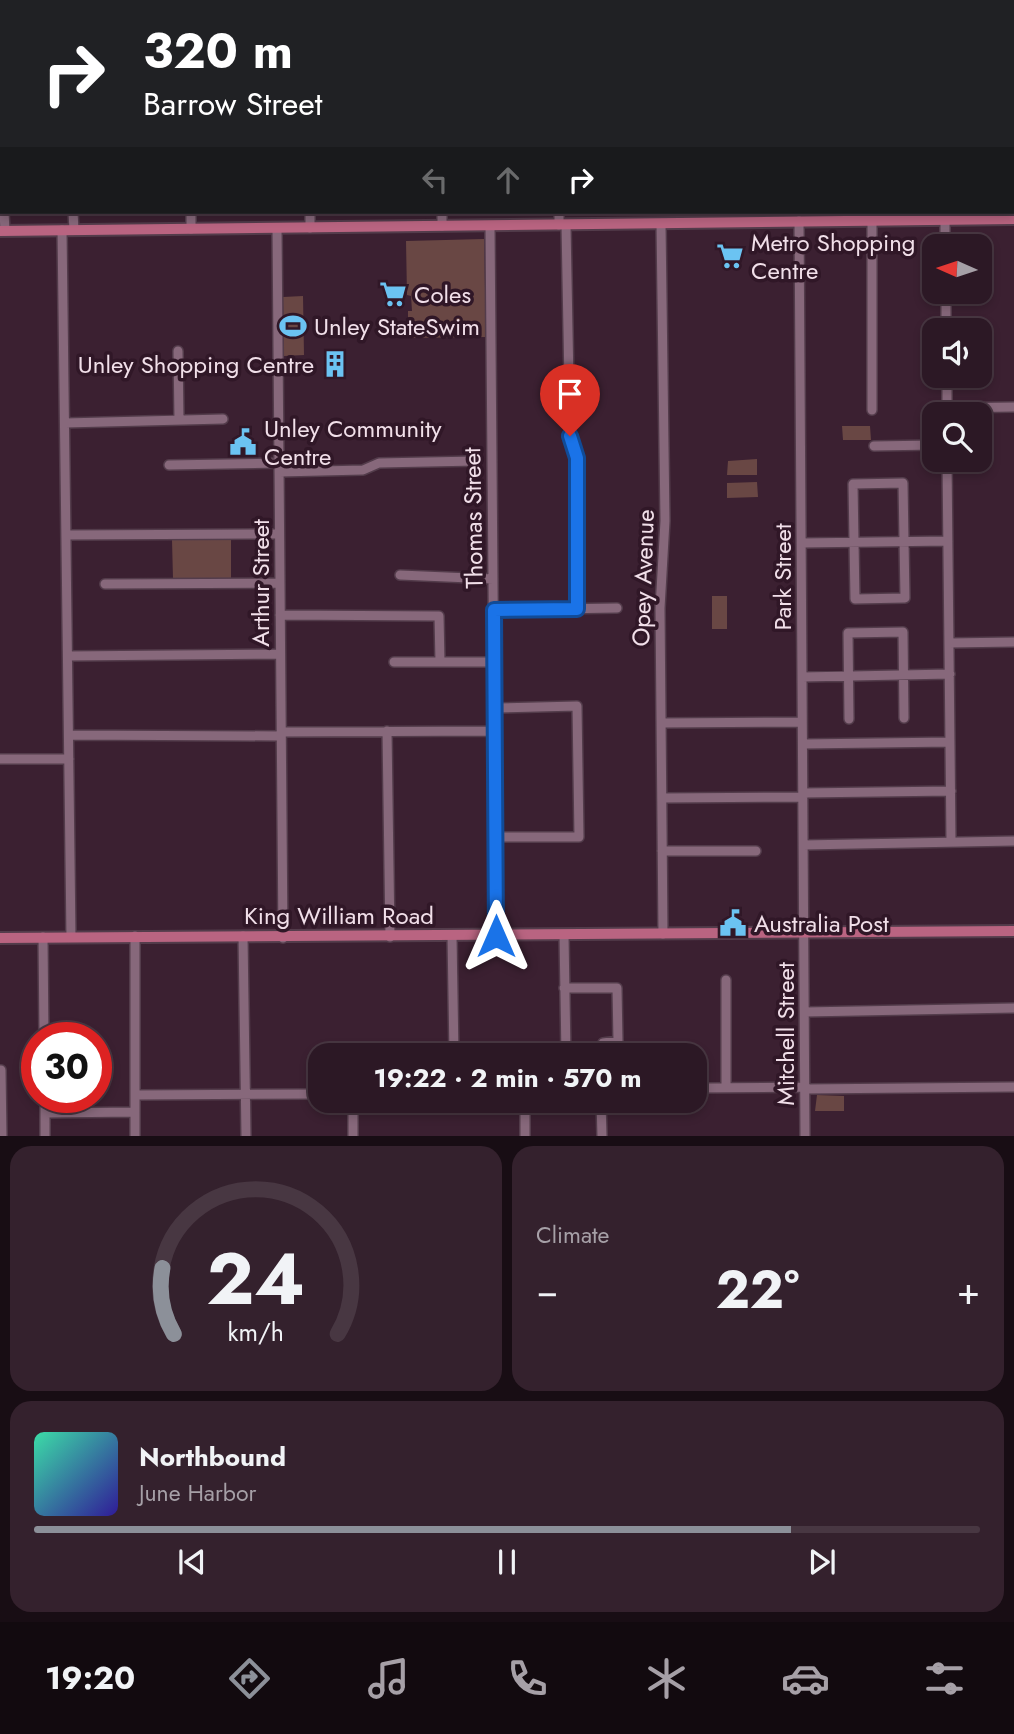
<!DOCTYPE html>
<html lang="en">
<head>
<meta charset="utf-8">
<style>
  body { margin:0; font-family:Jost,sans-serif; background:#34212d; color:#f1f3f6; height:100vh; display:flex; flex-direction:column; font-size:26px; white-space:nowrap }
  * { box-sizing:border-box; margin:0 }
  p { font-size:23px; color:#a6a0a7 }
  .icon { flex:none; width:38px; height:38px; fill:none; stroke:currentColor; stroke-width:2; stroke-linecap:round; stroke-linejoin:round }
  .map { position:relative; height:1136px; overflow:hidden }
  .side { display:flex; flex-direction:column; gap:10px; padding:10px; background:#180d14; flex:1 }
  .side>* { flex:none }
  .top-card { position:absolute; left:0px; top:0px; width:1015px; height:214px; box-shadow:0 4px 10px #0003,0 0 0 2px #483742; background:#202124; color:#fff; overflow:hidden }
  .needle { width:46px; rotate:273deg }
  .buttons { position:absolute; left:922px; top:234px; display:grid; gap:14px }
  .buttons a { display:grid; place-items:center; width:70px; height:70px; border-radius:14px; background:#2c1825; box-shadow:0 4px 10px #0003,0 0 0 2px #483742; font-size:35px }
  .speed { position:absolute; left:21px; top:1022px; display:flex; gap:14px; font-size:35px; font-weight:700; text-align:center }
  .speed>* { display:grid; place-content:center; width:91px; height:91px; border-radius:50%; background:#2c1825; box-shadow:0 4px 10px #0003,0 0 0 2px #483742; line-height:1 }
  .speed .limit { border:10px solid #d22; background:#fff; color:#111 }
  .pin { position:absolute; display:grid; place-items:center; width:60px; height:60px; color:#fff; margin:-72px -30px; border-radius:50% 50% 50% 0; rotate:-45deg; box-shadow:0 0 7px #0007 }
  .pin .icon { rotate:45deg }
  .me { position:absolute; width:77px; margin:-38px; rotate:0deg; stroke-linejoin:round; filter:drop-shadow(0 0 5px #0008) }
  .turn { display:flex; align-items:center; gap:24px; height:147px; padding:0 28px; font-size:32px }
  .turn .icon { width:91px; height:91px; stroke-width:2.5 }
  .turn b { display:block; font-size:49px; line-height:60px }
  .lanes { display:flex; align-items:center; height:66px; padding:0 28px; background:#0003; justify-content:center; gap:35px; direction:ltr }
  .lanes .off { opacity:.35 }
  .big { font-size:52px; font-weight:700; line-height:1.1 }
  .side .card { flex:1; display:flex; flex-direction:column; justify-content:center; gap:10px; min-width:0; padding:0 24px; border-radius:21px; background:#34212d }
  .side .dial { align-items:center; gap:0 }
  .dial svg { height:182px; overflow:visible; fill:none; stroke:#483742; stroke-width:7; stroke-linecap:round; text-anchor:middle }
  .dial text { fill:#f1f3f6; stroke:none }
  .song { display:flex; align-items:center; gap:21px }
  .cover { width:84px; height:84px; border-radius:10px; background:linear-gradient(135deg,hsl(160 70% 55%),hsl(250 70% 35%)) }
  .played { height:7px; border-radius:4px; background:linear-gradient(90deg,#8c9099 80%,#483742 80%) }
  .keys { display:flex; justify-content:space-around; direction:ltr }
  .heat { display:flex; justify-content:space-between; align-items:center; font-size:38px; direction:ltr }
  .side .tiles { flex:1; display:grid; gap:10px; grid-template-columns:1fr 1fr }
  .card:last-child { grid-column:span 2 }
  .trip { position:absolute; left:308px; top:1043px; width:399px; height:70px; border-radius:21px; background:#2c1825; box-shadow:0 4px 10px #0003,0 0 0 2px #483742; font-weight:700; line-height:70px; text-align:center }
  .tab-bar { display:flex; height:112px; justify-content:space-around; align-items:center; background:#120a0f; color:#a6a0a7 }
  .tab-bar .icon { width:49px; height:49px }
  .tab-bar .current { color:#8c9099 }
  .tab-bar b { font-size:32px; color:#f1f3f6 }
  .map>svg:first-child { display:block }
  .green { fill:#694744 }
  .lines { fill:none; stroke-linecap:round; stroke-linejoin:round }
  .minor-casing { stroke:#533c4b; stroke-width:12 }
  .major-casing { stroke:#533c4b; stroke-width:14 }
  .minor { stroke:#87687b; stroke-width:9 }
  .major { stroke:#b96481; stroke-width:10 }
  .route-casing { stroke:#114b97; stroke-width:18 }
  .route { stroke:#1a73e8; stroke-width:12 }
  .labels { text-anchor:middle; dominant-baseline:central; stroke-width:7; stroke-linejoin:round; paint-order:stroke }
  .poi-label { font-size:24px; fill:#f1dfe9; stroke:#301727; text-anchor:start }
  .street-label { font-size:24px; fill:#f1dfe9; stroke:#301727 }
</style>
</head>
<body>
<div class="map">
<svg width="1014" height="1136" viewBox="0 0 1014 1136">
  <rect width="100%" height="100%" fill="#3b2031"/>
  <path class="green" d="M484,239L486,337L408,338V311H412L411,296L407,295L406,241Z
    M303,296L304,355L284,356L283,297Z
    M842,426H870L871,440H843Z
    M757,459V475H727L728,461Z
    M757,482L758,497L727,498V483Z
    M231,539V578L173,579L172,540Z
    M712,596H727V629H712Z
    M817,1095L844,1096V1111H815Z"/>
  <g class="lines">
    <defs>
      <path id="minor" d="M3,0V2
        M71,0V2
        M188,0V2
        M310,0V2
        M442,0L443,2
        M557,0V2
        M786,0V2
        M897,0V2
        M1013,21H1014
        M1013,161H1014
        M4,212L5,231
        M73,212L74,230
        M191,212V229
        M310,212V228
        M559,212V225
        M872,220V410
        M945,220V247
        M799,221L805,1136
        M661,224L665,521L660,608L663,934
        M566,225L570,436L577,458V609
        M442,226V212
        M490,226L496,936
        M277,228L283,938
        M62,230L71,937
        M946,292V331
        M178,351L179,420
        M947,376V415
        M947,408L1014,407
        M65,423L223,419
        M874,446L934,445
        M947,460L951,841
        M169,465L279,463
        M279,472L363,470L379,463L476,461
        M903,483L905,598L855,599L853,484Z
        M66,535L279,534
        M801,543L948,541
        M400,575L493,579
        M105,584L280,583
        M493,610L617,608
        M280,615L439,616L440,662
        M949,643L1014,642
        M68,656L280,654
        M394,662H495
        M802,677L950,674
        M495,708L577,706L579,837H496
        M849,719L848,633L903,632L904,718
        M661,723L802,722
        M387,731L390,937
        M281,732L495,731
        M69,735L281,736
        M803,744L950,742
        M0,759H69
        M803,793L951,791
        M662,798L803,797
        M803,845L1014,841
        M662,851H756
        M564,935L566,1055
        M135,936V1136
        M243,936L246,1136
        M452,936L454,1055
        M43,937L44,1038
        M726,980V1088
        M564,988H617L618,1041L603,1043L598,1055
        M805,1012L1014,1008
        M524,1055H596
        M1,1070L2,1136
        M695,1088L806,1087
        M806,1089L1014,1087
        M135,1095L320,1094
        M45,1097V1136
        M353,1101V1136
        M525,1101V1136
        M601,1101L602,1136
        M45,1113L135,1112"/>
      <path id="major" d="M0,231L1014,219
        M0,938L1014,931"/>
    </defs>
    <use href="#minor" class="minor-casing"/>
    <use href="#major" class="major-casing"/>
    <use href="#minor" class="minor"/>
    <use href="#major" class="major"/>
  </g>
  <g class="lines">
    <defs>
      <path id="route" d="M496,936L494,610L577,609V458L570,436"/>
    </defs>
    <use href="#route" class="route-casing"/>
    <use href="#route" class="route"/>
  </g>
  <defs>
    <symbol id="supermarket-bare" viewBox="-9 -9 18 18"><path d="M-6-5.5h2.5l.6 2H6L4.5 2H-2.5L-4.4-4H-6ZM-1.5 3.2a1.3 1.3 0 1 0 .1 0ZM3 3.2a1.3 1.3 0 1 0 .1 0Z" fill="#6bc3f2" stroke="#301727" stroke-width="2.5" paint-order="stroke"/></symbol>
    <symbol id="stadium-bare" viewBox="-9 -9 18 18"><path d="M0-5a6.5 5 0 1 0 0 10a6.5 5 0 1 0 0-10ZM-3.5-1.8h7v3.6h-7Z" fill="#6bc3f2" stroke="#301727" stroke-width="2.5" paint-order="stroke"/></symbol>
    <symbol id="building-bare" viewBox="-9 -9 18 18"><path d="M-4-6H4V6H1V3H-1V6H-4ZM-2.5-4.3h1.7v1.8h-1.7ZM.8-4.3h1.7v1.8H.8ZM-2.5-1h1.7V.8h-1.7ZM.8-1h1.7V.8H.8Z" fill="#6bc3f2" stroke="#301727" stroke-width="2.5" paint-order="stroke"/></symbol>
    <symbol id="civic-bare" viewBox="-9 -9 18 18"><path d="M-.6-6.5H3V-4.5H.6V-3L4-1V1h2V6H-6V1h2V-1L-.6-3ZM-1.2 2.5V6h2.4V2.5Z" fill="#6bc3f2" stroke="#301727" stroke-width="2.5" paint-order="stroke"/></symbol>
  </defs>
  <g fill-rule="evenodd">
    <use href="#supermarket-bare" x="711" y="237" width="38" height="38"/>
    <use href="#supermarket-bare" x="374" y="275" width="38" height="38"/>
    <use href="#stadium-bare" x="274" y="307" width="38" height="38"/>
    <use href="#building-bare" x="316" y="345" width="38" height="38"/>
    <use href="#civic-bare" x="224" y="423" width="38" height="38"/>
    <use href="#civic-bare" x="714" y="904" width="38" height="38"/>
  </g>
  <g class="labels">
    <g class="poi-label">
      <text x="751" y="242">Metro Shopping<tspan x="751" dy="28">Centre</tspan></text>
      <text x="414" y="294">Coles</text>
      <text x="314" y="326">Unley StateSwim</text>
      <text x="314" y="364" text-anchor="end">Unley Shopping Centre</text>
      <text x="264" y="428">Unley Community<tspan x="264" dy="28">Centre</tspan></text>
      <text x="754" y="923">Australia Post</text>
    </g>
    <g class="street-label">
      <text transform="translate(473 518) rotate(-91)">Thomas Street</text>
      <text transform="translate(782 577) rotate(-90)">Park Street</text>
      <text transform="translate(643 578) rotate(-88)">Opey Avenue</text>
      <text transform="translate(260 583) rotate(-90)">Arthur Street</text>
      <text x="339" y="915">King William Road</text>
      <text transform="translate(785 1034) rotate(-90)">Mitchell Street</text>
    </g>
  </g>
</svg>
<div class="buttons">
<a><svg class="needle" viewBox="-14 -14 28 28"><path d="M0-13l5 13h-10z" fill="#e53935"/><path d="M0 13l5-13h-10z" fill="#a6a0a7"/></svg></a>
<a><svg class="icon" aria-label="sound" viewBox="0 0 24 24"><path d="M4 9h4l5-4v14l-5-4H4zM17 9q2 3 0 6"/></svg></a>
<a><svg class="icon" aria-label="search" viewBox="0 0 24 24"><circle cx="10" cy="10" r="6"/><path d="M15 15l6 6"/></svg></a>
</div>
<div class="speed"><div class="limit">30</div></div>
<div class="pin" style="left:570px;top:436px;background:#d93025"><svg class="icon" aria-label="arrive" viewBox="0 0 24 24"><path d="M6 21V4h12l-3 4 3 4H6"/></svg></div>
<svg class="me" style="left:496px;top:936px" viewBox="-20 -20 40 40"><path d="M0-17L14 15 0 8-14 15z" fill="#1a73e8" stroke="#fff" stroke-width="4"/></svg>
<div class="trip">19:22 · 2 min · 570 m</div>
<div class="top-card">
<div class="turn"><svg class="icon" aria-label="right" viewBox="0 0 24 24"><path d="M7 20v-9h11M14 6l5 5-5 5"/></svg><div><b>320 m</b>Barrow Street</div></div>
<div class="lanes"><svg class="icon off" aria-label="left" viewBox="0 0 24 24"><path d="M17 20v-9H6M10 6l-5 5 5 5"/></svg><svg class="icon off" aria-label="ahead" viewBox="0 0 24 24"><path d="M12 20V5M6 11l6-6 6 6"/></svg><svg class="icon" aria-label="right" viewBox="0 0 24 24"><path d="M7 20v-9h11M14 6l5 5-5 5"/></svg></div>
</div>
</div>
<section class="side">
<div class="tiles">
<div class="card dial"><svg viewBox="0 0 100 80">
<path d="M14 69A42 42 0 1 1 86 69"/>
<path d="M14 69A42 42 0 0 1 9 40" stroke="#8c9099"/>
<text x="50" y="56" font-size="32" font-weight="700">24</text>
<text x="50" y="72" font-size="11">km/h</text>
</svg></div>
<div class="card"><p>Climate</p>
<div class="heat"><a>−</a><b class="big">22°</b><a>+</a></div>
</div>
<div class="card">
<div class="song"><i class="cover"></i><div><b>Northbound</b><p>June Harbor</p></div></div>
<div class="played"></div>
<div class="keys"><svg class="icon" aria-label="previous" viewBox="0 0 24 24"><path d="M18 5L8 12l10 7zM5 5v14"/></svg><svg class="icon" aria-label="pause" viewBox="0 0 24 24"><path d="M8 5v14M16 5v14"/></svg><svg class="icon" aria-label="next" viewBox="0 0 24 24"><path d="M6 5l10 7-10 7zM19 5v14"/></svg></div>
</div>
</div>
</section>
<nav class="tab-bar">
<b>19:20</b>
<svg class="icon current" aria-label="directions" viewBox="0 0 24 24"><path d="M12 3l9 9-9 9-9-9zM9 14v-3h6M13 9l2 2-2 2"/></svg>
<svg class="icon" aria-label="music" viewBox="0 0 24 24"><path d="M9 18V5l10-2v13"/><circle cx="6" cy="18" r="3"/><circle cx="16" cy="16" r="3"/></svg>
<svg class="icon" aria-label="phone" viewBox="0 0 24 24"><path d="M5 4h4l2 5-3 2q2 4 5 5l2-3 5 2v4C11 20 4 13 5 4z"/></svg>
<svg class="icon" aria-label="climate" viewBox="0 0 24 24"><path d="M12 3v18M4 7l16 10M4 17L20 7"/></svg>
<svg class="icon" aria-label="car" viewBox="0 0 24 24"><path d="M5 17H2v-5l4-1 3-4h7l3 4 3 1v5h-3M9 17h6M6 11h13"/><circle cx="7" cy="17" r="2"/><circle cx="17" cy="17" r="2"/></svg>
<svg class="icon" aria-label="filters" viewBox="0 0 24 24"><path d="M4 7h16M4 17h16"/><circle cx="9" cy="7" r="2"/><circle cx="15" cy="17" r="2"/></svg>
</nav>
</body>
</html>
